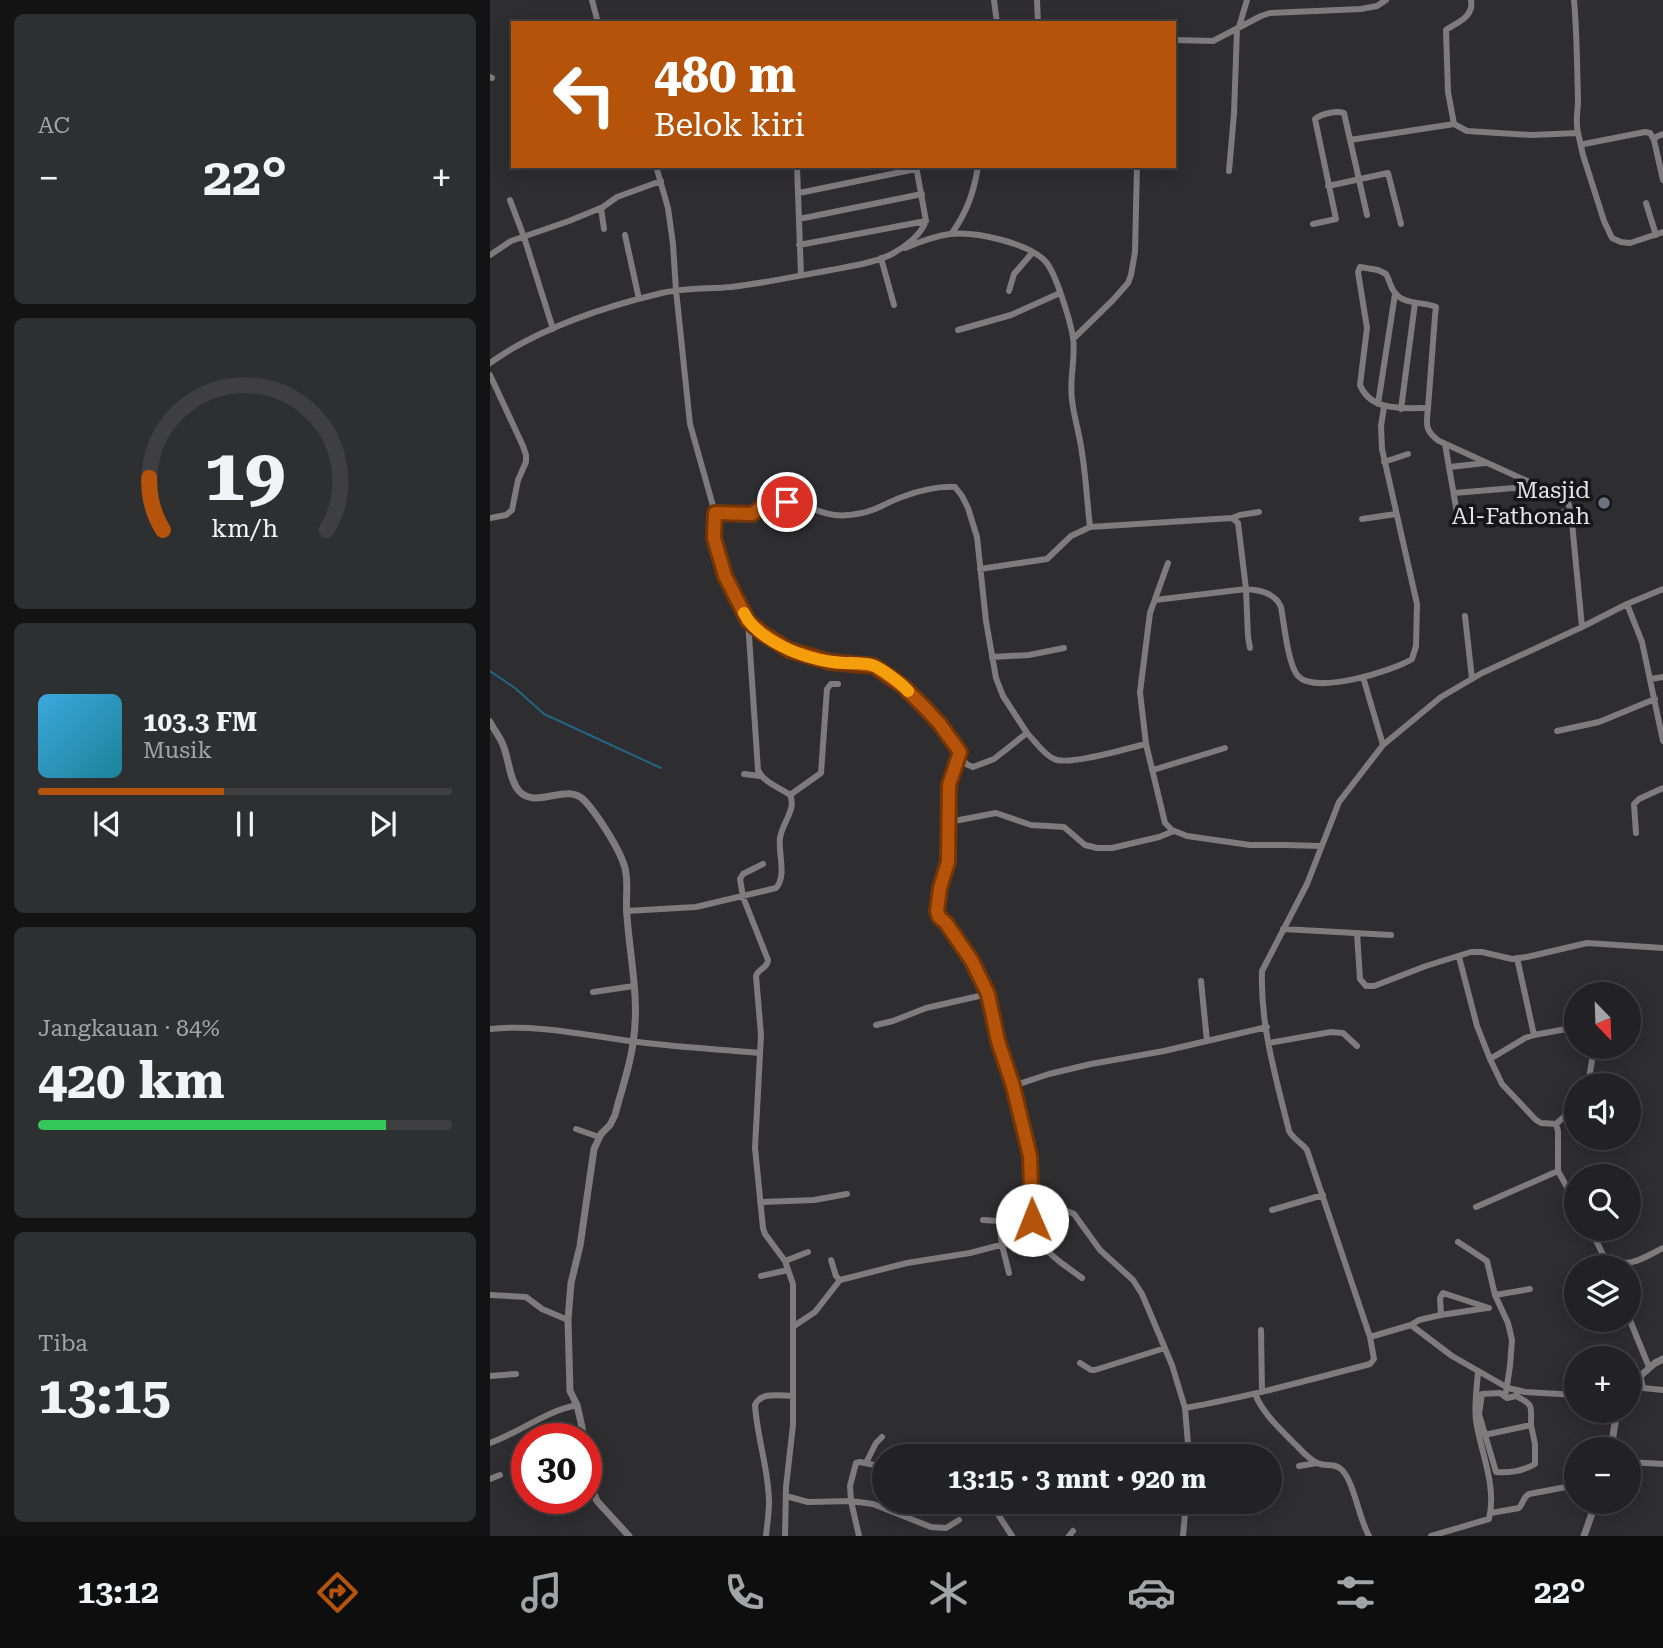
<!DOCTYPE html>
<html lang="id">
<head>
<meta charset="utf-8">
<style>
  body { margin:0; font-family:"Roboto Serif",serif; background:#2e2f31; color:#f1f3f6; height:100vh; display:flex; flex-direction:column; font-size:26px; white-space:nowrap }
  * { box-sizing:border-box; margin:0 }
  p { font-size:23px; color:#a2a4a6 }
  .icon { flex:none; width:38px; height:38px; fill:none; stroke:currentColor; stroke-width:2; stroke-linecap:round; stroke-linejoin:round }
  .map { position:relative; flex:1; overflow:hidden }
  .drawer { display:flex; flex-direction:column; gap:14px; padding:14px; background:#131314; width:490px }
  .drawer>* { flex:none }
  .banner { position:absolute; left:21px; top:21px; width:665px; height:147px; border-radius:0px; box-shadow:0 4px 18px #0003,0 0 0 2px #3f3f41; background:#b45309; color:#fff; overflow:hidden }
  .needle { width:46px; rotate:157deg }
  .controls { position:absolute; left:1074px; top:982px; display:grid; gap:14px }
  .controls a { display:grid; place-items:center; width:77px; height:77px; border-radius:50%; background:#222224; box-shadow:0 4px 18px #0003,0 0 0 2px #3f3f41; font-size:35px }
  .speed { position:absolute; left:21px; top:1423px; display:flex; gap:14px; font-size:35px; font-weight:700; text-align:center }
  .speed>* { display:grid; place-content:center; width:91px; height:91px; border-radius:50%; background:#222224; box-shadow:0 4px 18px #0003,0 0 0 2px #3f3f41; line-height:1 }
  .speed .limit { border:10px solid #d22; background:#fff; color:#111 }
  .pin { position:absolute; display:grid; place-items:center; width:60px; height:60px; color:#fff; margin:-30px; border:4px solid #fff; border-radius:50%; box-shadow:0 2px 7px #0007 }
  .me { position:absolute; width:77px; margin:-38px; rotate:359deg; stroke-linejoin:round; filter:drop-shadow(0 0 5px #0008) }
  .turn { display:flex; align-items:center; gap:24px; height:147px; padding:0 28px; font-size:32px }
  .turn .icon { width:91px; height:91px; stroke-width:2.5 }
  .turn b { display:block; font-size:49px; line-height:60px }
  .big { font-size:52px; font-weight:700; line-height:1.1 }
  .drawer .widget { flex:1; display:flex; flex-direction:column; justify-content:center; gap:10px; min-width:0; padding:0 24px; border-radius:10px; background:#2e2f31 }
  .drawer .dial { align-items:center; gap:0 }
  .dial svg { height:182px; overflow:visible; fill:none; stroke:#3f3f41; stroke-width:7; stroke-linecap:round; text-anchor:middle }
  .dial text { fill:#f1f3f6; stroke:none }
  .song { display:flex; align-items:center; gap:21px }
  .cover { width:84px; height:84px; border-radius:10px; background:linear-gradient(135deg,hsl(200 70% 55%),hsl(190 70% 35%)) }
  .played { height:7px; border-radius:4px; background:linear-gradient(90deg,#b45309 45%,#3f3f41 45%) }
  .keys { display:flex; justify-content:space-around; direction:ltr }
  .heat { display:flex; justify-content:space-between; align-items:center; font-size:38px; direction:ltr }
  .charge { height:10px; border-radius:5px; background:linear-gradient(90deg,#34c759 84%,#3f3f41 0) }
  .trip { position:absolute; left:382px; top:1444px; width:410px; height:70px; border-radius:35px; background:#222224; box-shadow:0 4px 18px #0003,0 0 0 2px #3f3f41; font-weight:700; line-height:70px; text-align:center }
  .menu { display:flex; height:112px; justify-content:space-around; align-items:center; background:#0e0e0e; color:#a2a4a6 }
  .menu .icon { width:49px; height:49px }
  .menu .current { color:#b45309 }
  .menu b { font-size:32px; color:#f1f3f6 }
  main { display:flex; flex:1; min-height:0 }
  .map>svg:first-child { display:block }
  .lines { fill:none; stroke-linecap:round; stroke-linejoin:round }
  .stream { stroke:#226585; stroke-width:2 }
  .minor { stroke:#7d7b7b; stroke-width:6 }
  .tertiary { stroke:#7d7b7b; stroke-width:7 }
  .route-casing { stroke:#753606; stroke-width:18 }
  .route { stroke:#b45309; stroke-width:12 }
  .slow { stroke:#f59e0b; stroke-width:12 }
  .worship-dot { fill:#6b7280; stroke:#161517; stroke-width:2.5 }
  .labels { text-anchor:middle; dominant-baseline:central; stroke-width:7; stroke-linejoin:round; paint-order:stroke }
  .poi-label { font-size:23px; fill:#e4e3e5; stroke:#161517; text-anchor:end }
</style>
</head>
<body>
<main>
<section class="drawer">
<div class="widget"><p>AC</p>
<div class="heat"><a>−</a><b class="big">22°</b><a>+</a></div>
</div>
<div class="widget dial"><svg viewBox="0 0 100 80">
<path d="M14 69A42 42 0 1 1 86 69"/>
<path d="M14 69A42 42 0 0 1 8 46" stroke="#b45309"/>
<text x="50" y="56" font-size="32" font-weight="700">19</text>
<text x="50" y="72" font-size="11">km/h</text>
</svg></div>
<div class="widget">
<div class="song"><i class="cover"></i><div><b>103.3 FM</b><p>Musik</p></div></div>
<div class="played"></div>
<div class="keys"><svg class="icon" aria-label="previous" viewBox="0 0 24 24"><path d="M18 5L8 12l10 7zM5 5v14"/></svg><svg class="icon" aria-label="pause" viewBox="0 0 24 24"><path d="M8 5v14M16 5v14"/></svg><svg class="icon" aria-label="next" viewBox="0 0 24 24"><path d="M6 5l10 7-10 7zM19 5v14"/></svg></div>
</div>
<div class="widget"><p>Jangkauan · 84%</p><b class="big">420 km</b><div class="charge"></div></div>
<div class="widget"><p>Tiba</p><b class="big">13:15</b></div>
</section>
<div class="map">
<svg width="1173" height="1536" viewBox="0 0 1173 1536">
  <rect width="100%" height="100%" fill="#2e2d30"/>
  <g class="lines">
    <path class="stream" d="M0,671L25,688L54,714L171,768"/>
    <path class="minor" d="M102,0L108,23
      M504,0L507,23
      M547,0L548,23
      M981,0C984,17 968,22 956,30L958,92L964,124L977,131L1042,135L1088,133C1085,119 1088,113 1088,100C1087,67 1087,33 1084,0
      M749,27L757,0
      M684,40L723,41L771,16L780,13L871,9L887,6L896,0
      M0,77L2,78
      M1088,133L1093,155L1114,221L1122,238L1131,242L1140,243L1173,232
      M1173,134L1166,137L1164,140L1173,180
      M860,140L964,124
      M1091,147L1094,144L1155,132L1160,133L1164,140
      M307,166L311,275
      M739,171L744,114L747,29
      M838,186L898,173L911,224
      M309,193L426,169
      M20,200L34,237L63,329
      M1156,203L1166,235
      M111,208L114,229
      M309,219L432,194
      M823,224L846,219L825,119C831,114 847,110 854,113L877,215
      M462,233C477,212 484,192 488,166
      M135,235L149,299
      M309,245L436,221
      M415,248C429,242 445,236 460,234C485,231 539,243 556,262C566,274 580,320 583,337C586,357 579,379 582,400C584,418 590,435 592,453C596,477 597,502 600,527
      M0,255L21,241L79,221L113,207L127,197L171,181
      M391,258L404,305
      M519,291L524,274L543,252
      M468,330L521,315L570,293
      M583,339L623,300L638,283L641,275L645,252L647,166
      M0,363C47,329 116,306 172,293C195,288 218,289 241,287C274,283 308,276 341,270C361,266 384,263 402,254C415,247 431,235 436,221L426,166
      M0,375L33,446L36,455V462L28,480L22,510L16,515L0,518
      M888,404L905,294
      M938,408C914,408 881,412 870,385L877,328L868,272L870,267L888,270L896,274C899,279 900,285 903,290C912,306 933,301 946,307L945,316L938,408C936,425 935,431 949,441L1077,499L1081,512L1092,627
      M911,409L925,303
      M955,444L967,513L974,518L1081,512
      M894,462L918,454
      M960,467L995,463
      M964,493L1047,486
      M225,513C236,514 251,517 263,514C272,511 277,503 287,502C308,499 325,513 345,515C353,516 363,515 372,513C388,510 397,502 412,497C427,491 448,486 465,487L472,496L478,508L487,537L496,621L506,678L513,696L537,733
      M742,518L750,515L769,512
      M872,519L906,514
      M678,563L660,613L650,692L656,744L675,823L682,830L697,836L760,845H796L830,846
      M490,569L557,559L581,536L600,527L742,518L748,523L756,589L758,637L760,648
      M665,600L756,589C770,590 785,593 791,607C794,623 798,665 808,676C825,695 903,671 922,659L926,646L927,604L892,449L891,426L894,407
      M1137,604L1152,642L1173,741
      M975,616L982,679
      M258,621C283,642 311,659 343,662C355,664 376,662 386,667C421,684 458,730 476,764L483,767L504,759L537,733C545,741 554,755 564,759C579,766 638,748 656,744
      M502,657L539,655L574,648
      M873,677L893,745
      M1161,679L1173,677
      M1067,731L1109,722L1165,699
      M470,752L459,785L458,862L450,888L447,911L449,917L456,923L482,961L498,994
      M663,770L735,748
      M254,774L270,776
      M300,795L331,773L337,689L341,684H348
      M459,822L506,813L541,825L574,827L595,845L607,848H622L669,837L684,831
      M1146,833L1144,804L1149,799L1173,788
      M273,864L253,874L250,879L253,897L278,960C278,968 268,969 266,976L271,1035L265,1148L273,1228L275,1234L295,1261L303,1284V1425L296,1487L295,1536
      M136,911L206,907L286,888C297,876 288,853 290,838C292,823 307,809 300,795C290,788 273,782 268,770L258,621L235,576L224,538L225,513L200,424L186,290L183,244L178,208L166,166
      M793,929L901,935
      M867,933L870,979L876,986H884L936,966L981,952H992L1022,959L1037,957L1097,943L1173,948
      M969,957L987,1026L1000,1059L1012,1084L1046,1120L1051,1123L1066,1124L1068,1131V1171L1087,1205
      M1027,958L1044,1035
      M711,981L717,1041
      M103,992L144,986
      M386,1025L403,1021L436,1008L498,994L508,1041L523,1086
      M0,1029C46,1024 95,1035 140,1041C183,1047 227,1049 270,1053
      M779,1043L841,1032L853,1033L867,1046
      M1000,1059L1035,1038L1044,1035L1087,1027
      M1098,1085L1102,1060
      M1066,1124L1087,1105
      M86,1129L109,1137
      M542,1196L584,1214L610,1250L643,1280L652,1294L682,1365L695,1408
      M270,1202L324,1200L357,1194
      M986,1207L1068,1171
      M782,1210L833,1195
      M493,1220L509,1221L512,1245L519,1273
      M1100,1228L1119,1267
      M541,1237L570,1262L592,1278
      M968,1242L997,1261L1005,1295L1018,1323L1022,1340L1020,1366L1016,1392
      M1116,1258C1140,1269 1151,1259 1173,1248
      M341,1260L346,1276L350,1280L417,1263L480,1253L541,1237L542,1196L540,1156L523,1086L559,1074L601,1064L674,1051L777,1027
      M295,1261L318,1252
      M271,1276L298,1270
      M0,1295L36,1297L52,1309L78,1320
      M1005,1295L1040,1289
      M951,1315L997,1308
      M1139,1318L1159,1367
      M921,1325L929,1320L951,1315L950,1298L953,1293L999,1308
      M304,1326L325,1312L350,1280
      M771,1330L772,1392
      M880,1337L921,1325L962,1356L1018,1388L1035,1392L1087,1395
      M590,1363L601,1370H605L675,1348
      M1150,1375L1153,1388L1173,1390
      M0,1376L26,1374
      M765,1394C774,1415 790,1429 806,1445C812,1451 819,1459 827,1463C835,1467 844,1462 852,1470C864,1482 869,1519 879,1536
      M1026,1396L1017,1398L1010,1393L992,1394L989,1414L1006,1472C1020,1473 1033,1471 1045,1464V1444L1041,1425
      M994,1435L1041,1425C1041,1405 1044,1405 1026,1396L1027,1393
      M0,1443C30,1432 56,1411 87,1405
      M467,1450L470,1456
      M699,1456L695,1408C757,1397 819,1380 880,1364L884,1359L880,1337L817,1150C812,1143 803,1139 799,1131C786,1078 770,1025 772,971L817,884L849,802L893,745L951,697L992,673L1092,627L1137,604L1173,589
      M1139,1462L1173,1464
      M376,1463L386,1443L392,1437
      M809,1466L827,1463
      M394,1467L370,1462L366,1463L360,1486L361,1501L383,1504L441,1527L456,1528L469,1520
      M0,1479L10,1475
      M296,1496L318,1502L361,1501L369,1536
      M500,1502L522,1536
      M1001,1513L1029,1508C1033,1504 1033,1497 1039,1494L1087,1485
      M276,1536C277,1525 279,1514 279,1503C279,1470 267,1438 265,1405C271,1391 290,1396 303,1396
      M579,1536L583,1531
      M693,1536L696,1502
      M941,1536L999,1519C1007,1486 991,1453 986,1421C984,1405 987,1388 988,1371"/>
    <path class="tertiary" d="M0,722C4,730 10,737 13,745C19,759 19,779 29,791C46,810 77,782 94,800C107,814 130,849 135,868C139,883 135,900 137,916C140,958 150,1001 143,1043C140,1067 131,1091 125,1115L120,1125L111,1134L104,1149L90,1246L81,1283L78,1320L80,1391L87,1405L92,1427L93,1438
      M1139,1386L1165,1363L1173,1359
      M1121,1449L1127,1410
      M96,1454L103,1492L107,1501L139,1536
      M1094,1536L1106,1502"/>
  </g>
  <g class="lines">
    <defs>
      <path id="route" d="M297,502H286L275,505L262,514L225,513L224,538L235,576L258,621L272,633L299,650L340,662L384,666L414,687L436,709L449,723L470,752L459,785L458,862L450,888L447,911L449,917L456,923L482,961L498,994L508,1041L523,1086L540,1156L542,1220"/>
    </defs>
    <use href="#route" class="route-casing"/>
    <use href="#route" class="route"/>
    <path class="slow" d="M254,613C267,640 314,659 343,662C356,664 370,662 382,665C391,668 411,683 418,691"/>
  </g>
  <circle class="worship-dot" cx="1114" cy="503" r="7"/>
  <g class="labels">
    <g class="poi-label">
      <text x="1100" y="490">Masjid<tspan x="1100" dy="26">Al-Fathonah</tspan></text>
    </g>
  </g>
</svg>
<div class="controls">
<a><svg class="needle" viewBox="-14 -14 28 28"><path d="M0-13l5 13h-10z" fill="#e53935"/><path d="M0 13l5-13h-10z" fill="#a2a4a6"/></svg></a>
<a><svg class="icon" aria-label="sound" viewBox="0 0 24 24"><path d="M4 9h4l5-4v14l-5-4H4zM17 9q2 3 0 6"/></svg></a>
<a><svg class="icon" aria-label="search" viewBox="0 0 24 24"><circle cx="10" cy="10" r="6"/><path d="M15 15l6 6"/></svg></a>
<a><svg class="icon" aria-label="layers" viewBox="0 0 24 24"><path d="M12 4l9 5-9 5-9-5zM3 14l9 5 9-5"/></svg></a>
<a>+</a>
<a>−</a>
</div>
<div class="speed"><div class="limit">30</div></div>
<div class="pin" style="left:297px;top:502px;background:#d93025"><svg class="icon" aria-label="arrive" viewBox="0 0 24 24"><path d="M6 21V4h12l-3 4 3 4H6"/></svg></div>
<svg class="me" style="left:542px;top:1220px" viewBox="-20 -20 40 40"><circle r="19" fill="#fff"/><path d="M0-13L10 11 0 6-10 11z" fill="#b45309"/></svg>
<div class="trip">13:15 · 3 mnt · 920 m</div>
<div class="banner">
<div class="turn"><svg class="icon" aria-label="left" viewBox="0 0 24 24"><path d="M17 20v-9H6M10 6l-5 5 5 5"/></svg><div><b>480 m</b>Belok kiri</div></div>
</div>
</div>
</main>
<nav class="menu">
<b>13:12</b>
<svg class="icon current" aria-label="directions" viewBox="0 0 24 24"><path d="M12 3l9 9-9 9-9-9zM9 14v-3h6M13 9l2 2-2 2"/></svg>
<svg class="icon" aria-label="music" viewBox="0 0 24 24"><path d="M9 18V5l10-2v13"/><circle cx="6" cy="18" r="3"/><circle cx="16" cy="16" r="3"/></svg>
<svg class="icon" aria-label="phone" viewBox="0 0 24 24"><path d="M5 4h4l2 5-3 2q2 4 5 5l2-3 5 2v4C11 20 4 13 5 4z"/></svg>
<svg class="icon" aria-label="climate" viewBox="0 0 24 24"><path d="M12 3v18M4 7l16 10M4 17L20 7"/></svg>
<svg class="icon" aria-label="car" viewBox="0 0 24 24"><path d="M5 17H2v-5l4-1 3-4h7l3 4 3 1v5h-3M9 17h6M6 11h13"/><circle cx="7" cy="17" r="2"/><circle cx="17" cy="17" r="2"/></svg>
<svg class="icon" aria-label="filters" viewBox="0 0 24 24"><path d="M4 7h16M4 17h16"/><circle cx="9" cy="7" r="2"/><circle cx="15" cy="17" r="2"/></svg>
<b>22°</b>
</nav>
</body>
</html>
